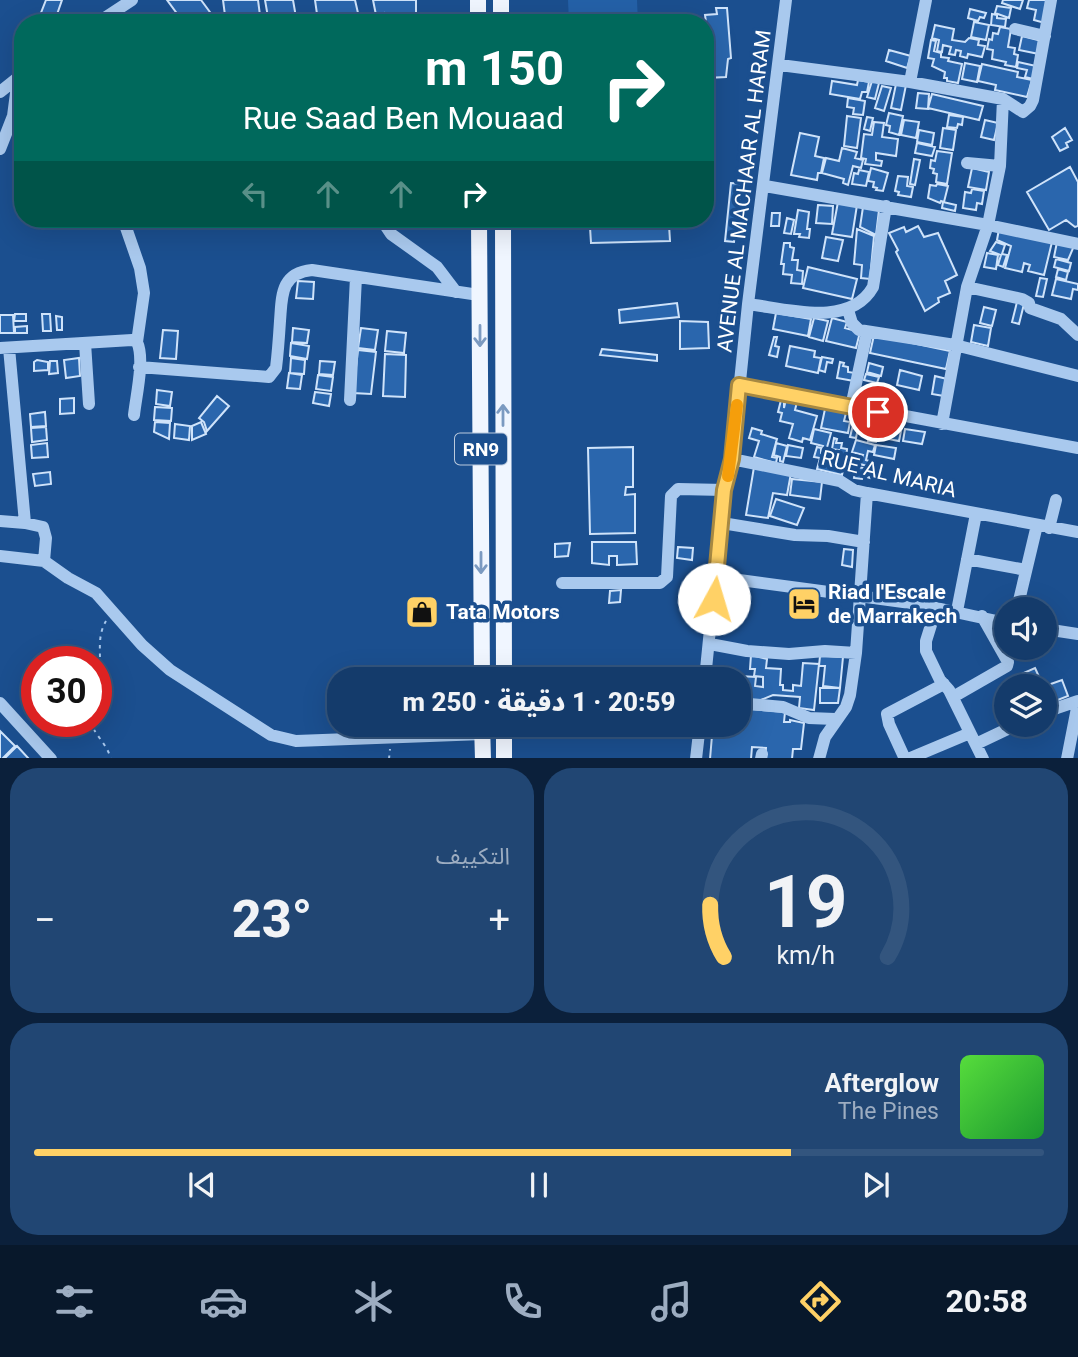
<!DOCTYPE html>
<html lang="ar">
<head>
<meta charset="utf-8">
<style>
  body { margin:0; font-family:Roboto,"Noto Sans Arabic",sans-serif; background:#214673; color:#f1f3f6; direction:rtl; height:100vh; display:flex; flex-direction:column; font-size:26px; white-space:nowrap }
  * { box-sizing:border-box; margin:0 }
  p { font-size:23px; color:#9dadc1 }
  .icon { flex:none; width:38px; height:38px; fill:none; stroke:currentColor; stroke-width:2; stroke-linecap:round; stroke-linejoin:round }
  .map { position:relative; height:758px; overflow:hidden; direction:ltr }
  .panel { display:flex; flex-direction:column; gap:10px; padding:10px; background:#0b203b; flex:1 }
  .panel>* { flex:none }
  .banner { position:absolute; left:14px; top:14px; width:700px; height:214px; border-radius:28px; box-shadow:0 7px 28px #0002,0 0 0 2px #33557e; direction:rtl; background:#00695c; color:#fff; overflow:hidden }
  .tools { position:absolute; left:994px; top:597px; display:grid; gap:14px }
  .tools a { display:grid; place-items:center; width:63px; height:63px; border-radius:50%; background:#143b6b; box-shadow:0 7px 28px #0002,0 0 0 2px #33557e; font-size:35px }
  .speed { position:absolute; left:21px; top:646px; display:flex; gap:14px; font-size:35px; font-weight:700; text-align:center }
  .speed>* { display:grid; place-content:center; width:91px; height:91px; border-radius:50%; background:#143b6b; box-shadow:0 7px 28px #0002,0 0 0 2px #33557e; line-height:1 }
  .speed .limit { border:10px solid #d22; background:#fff; color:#111 }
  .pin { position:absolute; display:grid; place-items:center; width:60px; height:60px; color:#fff; margin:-30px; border:4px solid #fff; border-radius:50%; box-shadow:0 2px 7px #0007 }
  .me { position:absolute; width:77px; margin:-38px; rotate:6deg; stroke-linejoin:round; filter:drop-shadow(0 0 5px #0008) }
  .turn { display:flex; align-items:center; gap:24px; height:147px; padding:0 35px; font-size:32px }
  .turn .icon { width:91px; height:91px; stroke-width:2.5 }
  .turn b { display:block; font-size:49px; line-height:60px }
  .lanes { display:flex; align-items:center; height:66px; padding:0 35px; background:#0003; justify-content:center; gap:35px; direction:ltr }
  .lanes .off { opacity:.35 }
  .big { font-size:52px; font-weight:800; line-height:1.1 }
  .panel .widget { flex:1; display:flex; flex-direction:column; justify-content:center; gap:10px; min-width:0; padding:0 24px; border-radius:28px; background:#214673 }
  .panel .dial { align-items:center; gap:0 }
  .dial svg { height:182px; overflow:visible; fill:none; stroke:#33557e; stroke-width:7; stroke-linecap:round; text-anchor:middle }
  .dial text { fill:#f1f3f6; stroke:none }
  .song { display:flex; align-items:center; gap:21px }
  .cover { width:84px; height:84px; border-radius:10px; background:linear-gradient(135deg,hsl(110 70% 55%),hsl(130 70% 35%)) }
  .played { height:7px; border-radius:4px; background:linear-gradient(90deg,#ffd166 75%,#33557e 75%) }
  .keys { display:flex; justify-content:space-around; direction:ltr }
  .heat { display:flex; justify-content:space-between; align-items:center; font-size:38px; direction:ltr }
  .panel .tiles { flex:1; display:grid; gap:10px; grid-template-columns:1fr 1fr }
  .widget:last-child { grid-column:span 2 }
  .trip { position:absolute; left:327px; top:667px; width:424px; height:70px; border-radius:28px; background:#143b6b; box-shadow:0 7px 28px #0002,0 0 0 2px #33557e; font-weight:800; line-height:70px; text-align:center; direction:rtl }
  .dock { display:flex; height:112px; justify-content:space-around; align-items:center; background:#08182b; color:#9dadc1 }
  .dock .icon { width:49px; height:49px }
  .dock .selected { color:#ffd166 }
  .dock b { font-size:32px; color:#f1f3f6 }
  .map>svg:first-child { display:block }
  .green { fill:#2461a8 }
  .building { fill:#2a66ad; stroke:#cfe3fa; stroke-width:2 }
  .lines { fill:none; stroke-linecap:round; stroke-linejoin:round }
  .path { stroke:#a9c9ee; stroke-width:2; stroke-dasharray:3.5 5; stroke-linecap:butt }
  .minor { stroke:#a9c9ee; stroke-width:12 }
  .major { stroke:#f0f6ff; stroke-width:16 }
  .oneway { stroke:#7b9ac1 }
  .route-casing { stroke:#a68842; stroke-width:18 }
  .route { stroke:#ffd166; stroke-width:12 }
  .slow { stroke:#f59e0b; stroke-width:12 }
  .labels { text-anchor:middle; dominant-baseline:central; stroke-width:7; stroke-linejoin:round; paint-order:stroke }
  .shield { fill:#1b4f8f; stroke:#bbcadd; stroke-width:2 }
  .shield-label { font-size:19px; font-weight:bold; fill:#fff }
  .street-label { font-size:21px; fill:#fff; stroke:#1b4f8f }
  .poi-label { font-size:21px; font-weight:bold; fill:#fff; stroke:#1b4f8f; text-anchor:start }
</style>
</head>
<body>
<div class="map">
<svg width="1078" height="759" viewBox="0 0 1078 759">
  <rect width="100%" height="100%" fill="#1b4f8f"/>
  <path class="green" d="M568,0H637L638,23H569Z"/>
  <path class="building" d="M46,0H62L54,23H37Z
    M167,0H201L218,23H184Z
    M223,0H258L261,23H226Z
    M265,0H293L297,23H269Z
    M315,0H355L358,13L318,21Z
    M373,0H416V14L386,19L384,13L376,15Z
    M1003,0H1023L1020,9L1002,3Z
    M1029,0H1050L1045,23L1034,20L1036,10L1027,8Z
    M997,6L1011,8L1009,18L995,13Z
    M716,8H727L731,58L728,59L726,77L706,78L705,80V23H697L706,22L705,15L717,14Z
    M970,9L986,13L984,18L980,17L978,21L968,18Z
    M992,14L997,15V18L1006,19L1005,27L991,25Z
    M414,16V23H390V19Z
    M974,22L989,25L986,40L971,37Z
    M935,25L954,29L952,40L965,42L969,38L979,40L978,45L985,46L982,57L968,54L967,58L960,56L961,51L956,50L955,55L949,54L951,47L943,45L942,52L937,51L939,40L932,38Z
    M1000,27L1011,29L1008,47L1015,48L1014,54L1018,55L1016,67L1005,65L1006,62L992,59L993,50L987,49L989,39L992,40L993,33L998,34Z
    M1022,36L1042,41L1039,54L1019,50Z
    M931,40L936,41L934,51L941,53V57L949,58L948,61L962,64L958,83L947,81V78H944L945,72L932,66L934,59L928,58Z
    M889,50L911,56L907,68L886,61Z
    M1018,62L1036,66L1033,79L1025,77L1027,70L1017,68Z
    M965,63L980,66L977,82L962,79Z
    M982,64L1018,72L1017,77L1032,80L1027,97L995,90L996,85L978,81Z
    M858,80L869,82L867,92H862L860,99L830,94L832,81L857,85Z
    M872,81L879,83L875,99L867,97Z
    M896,84L906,85L901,110L891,108Z
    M882,86L891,88L884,111L875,108Z
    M918,93L929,94L928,109L916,108Z
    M932,94L983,106L979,120L928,108Z
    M848,98L865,101L863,115L853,114L854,108L847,107Z
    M889,113L903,116L899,135L889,132L890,126L886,125Z
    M949,115L963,117L962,125L958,124L957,128L947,127Z
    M847,116L861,118L857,148L844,146Z
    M867,117L873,118L870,131L864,129Z
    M904,120L919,122L916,138L901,135Z
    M985,120L998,123L994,140L981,137Z
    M874,122L884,123L882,137L898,139L896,156L876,153V160L882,161L881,166L865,164L866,159L861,158L864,134L872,135Z
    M943,128L956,130L953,150L940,148Z
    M1065,128L1072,140L1066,143L1068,147L1060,151L1052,137Z
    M919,130L934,133L932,145L917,142Z
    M800,133L819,137L815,156L824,158L821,173H818L817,180L791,175Z
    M917,143L935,147L932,156L915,153Z
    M842,148L857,152L855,158L863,160L861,168L853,166L848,185L843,183L844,179L822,173L826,158L839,161Z
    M937,151L952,153L947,184L936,182L937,174L933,173L934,169L930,168L931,160L935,161Z
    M914,159L920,160L915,185L910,184Z
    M1070,167L1078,182V226L1075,227L1066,220L1049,230L1027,192Z
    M871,168L888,173L883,191L876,190L877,188L873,187L874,182L868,181Z
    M972,168L989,172L986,190L968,187Z
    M859,170L869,172L866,186L852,184L854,173L858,174Z
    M898,176L908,177L907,186L913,187L911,197L898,195L899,192L895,191Z
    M731,183L741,184L734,242L725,241Z
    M937,184L948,186L944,202L941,201L940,203L928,198L930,185L936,186Z
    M972,189L984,191L982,204L977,203L976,210L963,208L965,192L971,193Z
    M838,202L857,205L852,237L832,234Z
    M943,202L956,205L955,211L942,208Z
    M818,205L833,206L832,224L816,223Z
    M863,207L879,210L876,235L860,227Z
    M798,210L809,212L807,229H810L809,238L799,237L800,234H794Z
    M772,213H780L779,226H771Z
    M787,218L794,220L791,234L784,233Z
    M669,225L670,241L591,243L590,227Z
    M918,226L924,237L938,233L957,275L945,281L950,293L938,298L939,302L925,311L896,252L898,250L889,233L904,227L906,232Z
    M857,229L874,236L870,279L861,278L862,265L854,264Z
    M999,229L1052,242L1044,275L1028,271L1030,265L1024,263L1022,272L1005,268L1011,246L997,240Z
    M826,237L843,240L838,261L822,258Z
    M996,242L1005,245L1002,254L1007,255L1003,267L998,265L1001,255L990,251Z
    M1057,242L1074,246L1068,260L1054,257Z
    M784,243H790V247L794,248L792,260H798L797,270L803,271L802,284L791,283L792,275L783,274L784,264H781Z
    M987,253L998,255L996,269L984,267Z
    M1056,259L1071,263L1069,271L1054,267Z
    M808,267L857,279L852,299L803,288Z
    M1058,269L1068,272L1066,280L1056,277Z
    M1040,278L1047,279L1043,297L1036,296Z
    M1056,279L1078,284V290L1073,289L1071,299L1052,295Z
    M298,281L314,282L313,299L296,298Z
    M1017,302L1024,304L1019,324L1012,322Z
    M677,303L679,317L620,323L619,310Z
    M984,307L996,310L992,326L980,323Z
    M776,313L811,319L808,336L773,329Z
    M15,314H26V321H14Z
    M42,314H50L51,331H43Z
    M0,315H13L14,333H0Z
    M56,316L62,317V330H57Z
    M814,318L828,321L823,341L809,337Z
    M832,318L847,322L845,328L860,332L856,348L826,341Z
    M680,321L708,322L709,348L680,349Z
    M974,325L991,328L988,346L971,342Z
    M27,326V333H15V327Z
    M293,328L309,330L307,343L292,342Z
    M361,328L378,330L375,350L358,348Z
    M163,330L178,331L176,359L160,358Z
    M387,331L406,333L404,353L385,351Z
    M874,335L950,351L946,369L870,353Z
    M774,337H777L775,346L779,347L777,357L769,355Z
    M291,343L309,346L307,359L290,356Z
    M790,346L815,351L814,357L821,358L818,373L786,366Z
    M602,349L657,355V361L600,355Z
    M358,350L376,352L371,394L353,393Z
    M385,354L406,355L405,397L383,396Z
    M822,357L833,359L832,363L827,362L825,372L819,370Z
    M79,358L80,376L66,378L64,360Z
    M291,358L305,360L304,374L290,373Z
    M37,360L48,362V370L34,371V362Z
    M50,361H57L58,373L49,374Z
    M320,361L335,362L333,375L319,374Z
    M840,362L844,363L843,366L848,367V372L855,373L854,381L837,378Z
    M869,363L883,367L881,376L867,372Z
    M900,370L922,376L919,390L897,385Z
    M289,373L302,375L300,389L287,388Z
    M866,374L879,377L877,383L864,380Z
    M318,375L333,377L331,391L316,389Z
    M935,376L947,379L944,396L932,394Z
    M157,390L172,392L170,406L156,404Z
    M315,392L331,394L329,406L313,403Z
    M217,396L229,406L207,431L204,422L199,418Z
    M74,398V413L60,414V399Z
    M786,399L797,402L795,410L817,416L810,440L803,438L802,442L789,438L793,424L780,421L782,413L778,412L781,400L784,401V408Z
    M155,407L172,408L171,421L154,420Z
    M825,409L846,413L844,421L850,422L848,433L821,428Z
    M45,412L46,426L31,427L30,414Z
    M858,419L880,423L876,442L868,441L869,436L857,433L856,438L850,437L854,421L858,422Z
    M155,422L170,423L169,439L154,432Z
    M201,422L206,434L192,440V426Z
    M882,422L902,426L899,441L883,438L885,430L880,429Z
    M175,424L190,426L189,440L174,438Z
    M46,427L47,440L32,442L31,428Z
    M752,428L762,431L761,434L777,439L772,457L777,458L776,463L754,457L759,441L749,438Z
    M814,429L831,433L826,451L835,453L834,458L845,461L842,475L817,469L820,458L814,457L817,447L821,448V454L823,446L811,443Z
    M905,429L925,432L922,444L903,441Z
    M834,438L837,439L836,443H842L841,448L847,449L846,458L838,457L839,450L832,449Z
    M856,440L875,445L873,452L868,451L866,460L875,463L870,478L864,476L867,466L860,464L863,455L852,452Z
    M47,443L48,457L32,458L31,445Z
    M776,443L787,446L783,462L780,461V457L774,455Z
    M788,445L803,448L801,458L786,456Z
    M876,445L896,448L894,459L874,455Z
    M633,447V487H626L625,495L635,494V533L590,534L588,448Z
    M754,467L791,473L787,495L773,493L768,518L746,515Z
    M856,467L864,468L862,479L854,478Z
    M50,472L51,484L35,486L33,474Z
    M792,479L822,482L820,499L790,495Z
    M776,499L804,508L797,525L770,516Z
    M592,542H636L637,564L617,565V556H609V565L592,563Z
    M570,543L568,556L555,557V544Z
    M678,547L693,548L692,560L677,558Z
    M844,549L853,550L852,567L842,565Z
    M621,590L620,602L609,603L610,591Z
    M796,592L813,594L811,616L794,614Z
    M751,655L767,659L766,668L781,669L780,685H783V690L793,691V685L801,686L803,663L819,664L814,710L799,708L800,697L773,695L756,702L745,701L746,697L738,696L740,676L756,677L755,686L763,687V677L754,676L755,669H750Z
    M820,656L843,657L840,688L823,686L825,666H819Z
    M1035,668L1041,681L1030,686H1021L1017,676Z
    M1062,680L1068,696L1045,705V686Z
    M820,688H840L838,703H820Z
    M738,708L785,712L784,722H790V720L804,723L801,749H793L792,759H765L766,748L752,747L751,759H710L713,724H738Z
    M0,731L15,746L2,759H0Z
    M17,746L29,759H4Z"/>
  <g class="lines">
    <path class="path" d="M96,682C105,661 94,641 106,621
      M93,721L92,726C98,738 107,745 111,759
      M389,759L390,749"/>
    <path class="minor" d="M97,23L132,0
      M1015,29L1045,36
      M780,65L910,82L1003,99L1023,112L1030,106L1033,100L1051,0
      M910,82L926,0
      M0,92L20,76
      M0,149L13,116L18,78
      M967,163L1000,166
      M765,186L988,225L1078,244
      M123,219L140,268L144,293L137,342
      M381,219L391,234L437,267L456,292
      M967,287L1022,299L1029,303L1030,308L1061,319L1078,335
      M748,304C787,309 850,328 873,287L886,206
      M848,310L852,323L859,330L955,345L1078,376
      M85,343L89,404
      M0,348L132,340L137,342C145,359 136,396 134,415
      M9,348L25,523
      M139,367L269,377L276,368C278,352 279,337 280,321C282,297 280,273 312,270L479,295
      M739,385L1078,448
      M350,400L356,277
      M851,407L867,332
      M942,424L967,287L988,225L1000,166L1003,99
      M732,459L840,481L854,490L867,493L1078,532
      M0,521L25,523L43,527L46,538L44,561
      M722,523L795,535L828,536L864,542
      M1049,528L1056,500
      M0,556L44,561L68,578L96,593L142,645L170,670L271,735L296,741L483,734
      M967,559L1026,570
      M717,577L918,604L1006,623
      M562,583H660L667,577L671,496L678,489L724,490
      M918,604L931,625L926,641V651L940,680L949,690L983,759
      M1017,609L1037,525
      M957,611L976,514
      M1045,629L1078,634
      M710,644L747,651L789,654L825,651L856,653
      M705,679L724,490L732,459L748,304L786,0
      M953,697L1007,666L1008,662L982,616
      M0,703L51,759
      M738,703L783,707L809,718L835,719
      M1045,712L1078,701
      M976,744L1018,724
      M696,759L700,724
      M761,759L762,754
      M819,759L825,737L846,707L850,695L856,653L867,493
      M905,759L889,724L887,714L944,684
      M908,759L970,733
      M1067,759L1078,703"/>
    <path class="major" d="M478,0V23
      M501,0V23
      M479,219L482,679
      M503,219L504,679
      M482,724L483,759
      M504,724V759"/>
  </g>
  <defs><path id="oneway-shaft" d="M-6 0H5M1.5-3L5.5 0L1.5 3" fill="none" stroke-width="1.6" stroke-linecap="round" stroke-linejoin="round" transform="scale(1.75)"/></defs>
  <g class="oneway">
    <use href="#oneway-shaft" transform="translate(480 336) rotate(90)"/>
    <use href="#oneway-shaft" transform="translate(503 415) rotate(-90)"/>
    <use href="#oneway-shaft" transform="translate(481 563) rotate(90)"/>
  </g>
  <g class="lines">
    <defs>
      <path id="route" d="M714,599L724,490L732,459L739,385L878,412"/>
    </defs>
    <use href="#route" class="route-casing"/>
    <use href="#route" class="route"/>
    <path class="slow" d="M728,476L737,405"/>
  </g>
  <defs>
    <symbol id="hotel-square" viewBox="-11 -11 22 22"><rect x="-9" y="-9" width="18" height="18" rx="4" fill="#ffd166" stroke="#1b4f8f"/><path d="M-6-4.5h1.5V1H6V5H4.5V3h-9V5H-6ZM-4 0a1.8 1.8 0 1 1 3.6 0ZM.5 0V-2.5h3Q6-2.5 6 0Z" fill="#111"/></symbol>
    <symbol id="shop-square" viewBox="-11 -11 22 22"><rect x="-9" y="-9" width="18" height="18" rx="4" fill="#ffd166" stroke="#1b4f8f"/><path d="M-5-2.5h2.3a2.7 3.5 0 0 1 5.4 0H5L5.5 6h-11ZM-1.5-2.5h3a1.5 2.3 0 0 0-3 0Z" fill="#111"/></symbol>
  </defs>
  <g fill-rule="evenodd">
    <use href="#hotel-square" x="785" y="585" width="38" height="38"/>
    <use href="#shop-square" x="403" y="593" width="38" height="38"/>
  </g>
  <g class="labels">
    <rect class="shield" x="455" y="433.5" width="52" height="31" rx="5"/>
    <g class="shield-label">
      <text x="481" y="449">RN9</text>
    </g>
    <g class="street-label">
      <text transform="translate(744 191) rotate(-83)">AVENUE AL MACHAAR AL HARAM</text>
      <text transform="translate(889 474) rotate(14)">RUE AL MARIA</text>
    </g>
    <g class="poi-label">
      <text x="828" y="592">Riad l'Escale<tspan x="828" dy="24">de Marrakech</tspan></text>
      <text x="446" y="612">Tata Motors</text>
    </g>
  </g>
</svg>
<div class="tools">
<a><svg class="icon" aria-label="sound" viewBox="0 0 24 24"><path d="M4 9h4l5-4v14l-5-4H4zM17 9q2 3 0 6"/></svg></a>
<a><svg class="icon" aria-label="layers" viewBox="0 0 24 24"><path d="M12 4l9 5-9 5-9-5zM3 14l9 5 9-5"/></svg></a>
</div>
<div class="speed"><div class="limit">30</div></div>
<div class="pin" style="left:878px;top:412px;background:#d93025"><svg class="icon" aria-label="arrive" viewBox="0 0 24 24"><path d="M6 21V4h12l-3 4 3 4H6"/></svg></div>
<svg class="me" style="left:714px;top:599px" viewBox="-20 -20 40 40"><circle r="19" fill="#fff"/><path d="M0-13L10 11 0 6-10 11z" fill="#ffd166"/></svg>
<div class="trip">20:59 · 1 دقيقة · 250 m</div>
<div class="banner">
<div class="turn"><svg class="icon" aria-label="right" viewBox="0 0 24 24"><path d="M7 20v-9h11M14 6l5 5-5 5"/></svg><div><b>150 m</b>Rue Saad Ben Mouaad</div></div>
<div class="lanes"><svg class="icon off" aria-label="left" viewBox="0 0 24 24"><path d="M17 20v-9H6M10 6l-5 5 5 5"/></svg><svg class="icon off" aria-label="ahead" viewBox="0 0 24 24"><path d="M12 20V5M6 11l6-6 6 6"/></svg><svg class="icon off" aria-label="ahead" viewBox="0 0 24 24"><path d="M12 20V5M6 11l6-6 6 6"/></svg><svg class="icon" aria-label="right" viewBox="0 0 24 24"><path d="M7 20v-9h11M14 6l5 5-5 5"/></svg></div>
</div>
</div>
<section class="panel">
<div class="tiles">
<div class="widget dial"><svg viewBox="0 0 100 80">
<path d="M14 69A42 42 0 1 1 86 69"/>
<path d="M14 69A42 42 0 0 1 8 46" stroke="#ffd166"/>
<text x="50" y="56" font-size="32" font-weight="700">19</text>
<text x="50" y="72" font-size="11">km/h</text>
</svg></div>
<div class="widget"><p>التكييف</p>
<div class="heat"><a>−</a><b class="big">23°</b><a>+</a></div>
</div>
<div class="widget">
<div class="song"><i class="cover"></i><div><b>Afterglow</b><p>The Pines</p></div></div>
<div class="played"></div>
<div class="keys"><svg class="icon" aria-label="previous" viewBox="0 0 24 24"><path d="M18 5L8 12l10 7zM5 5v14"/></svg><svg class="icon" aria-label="pause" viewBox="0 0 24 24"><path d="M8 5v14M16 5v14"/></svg><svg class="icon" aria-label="next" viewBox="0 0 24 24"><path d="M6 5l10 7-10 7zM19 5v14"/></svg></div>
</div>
</div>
</section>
<nav class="dock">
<b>20:58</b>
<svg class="icon selected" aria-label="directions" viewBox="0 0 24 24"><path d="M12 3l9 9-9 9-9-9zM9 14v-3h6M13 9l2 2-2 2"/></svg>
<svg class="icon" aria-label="music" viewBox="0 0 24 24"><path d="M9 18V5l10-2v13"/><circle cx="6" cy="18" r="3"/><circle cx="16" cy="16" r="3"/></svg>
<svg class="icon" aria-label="phone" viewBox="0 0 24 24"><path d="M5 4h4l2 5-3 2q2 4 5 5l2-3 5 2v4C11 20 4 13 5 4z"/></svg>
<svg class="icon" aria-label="climate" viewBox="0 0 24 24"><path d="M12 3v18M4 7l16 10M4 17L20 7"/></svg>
<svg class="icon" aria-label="car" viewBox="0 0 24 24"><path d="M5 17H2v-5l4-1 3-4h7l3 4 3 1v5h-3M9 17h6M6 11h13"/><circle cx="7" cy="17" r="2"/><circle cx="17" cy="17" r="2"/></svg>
<svg class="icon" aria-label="filters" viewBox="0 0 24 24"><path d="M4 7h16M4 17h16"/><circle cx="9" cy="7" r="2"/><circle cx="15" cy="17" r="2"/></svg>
</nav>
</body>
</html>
